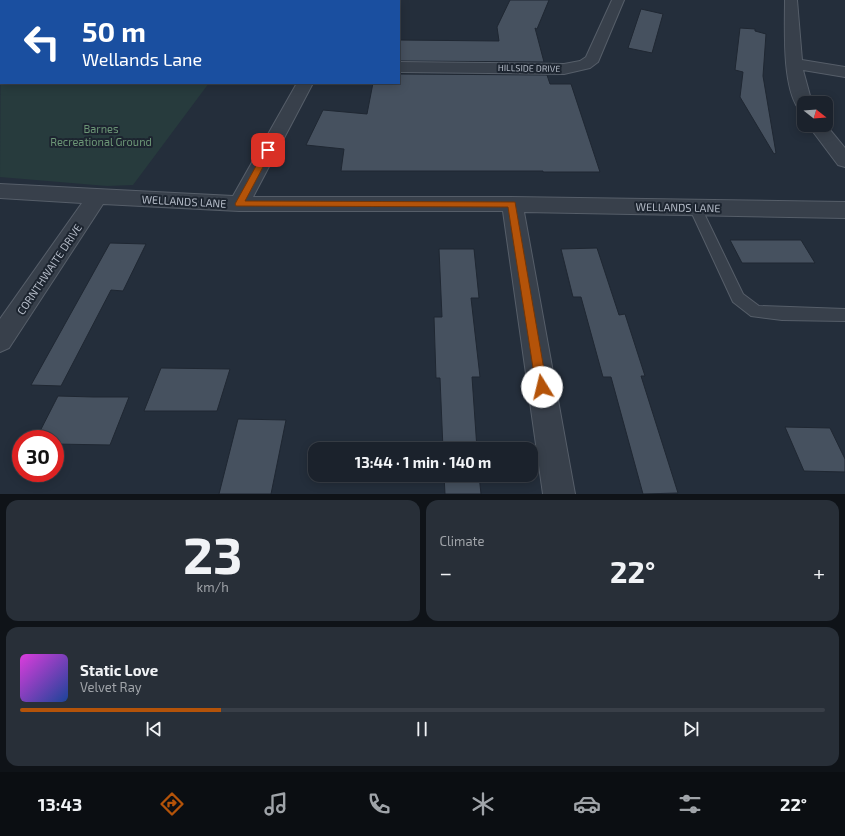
<!DOCTYPE html>
<html lang="en">
<head>
<meta charset="utf-8">
<style>
  body { margin:0; font-family:"Exo 2",sans-serif; background:#282f38; color:#f1f3f6; height:100vh; display:flex; flex-direction:column; font-size:15px; white-space:nowrap }
  * { box-sizing:border-box; margin:0 }
  p { font-size:13px; color:#a0a4a9 }
  .icon { flex:none; width:22px; height:22px; fill:none; stroke:currentColor; stroke-width:2; stroke-linecap:round; stroke-linejoin:round }
  .map { position:relative; height:494px; overflow:hidden }
  .drawer { display:flex; flex-direction:column; gap:6px; padding:6px; background:#0f1318; flex:1 }
  .drawer>* { flex:none }
  .hud { position:absolute; left:0px; top:0px; width:400px; height:84px; box-shadow:0 2px 10px #0003,0 0 0 1px #393f48; background:#1a4fa0; color:#fff; overflow:hidden }
  .needle { width:26px; rotate:107deg }
  .controls { position:absolute; left:797px; top:96px; display:grid; gap:8px }
  .controls a { display:grid; place-items:center; width:36px; height:36px; border-radius:8px; background:#1b222c; box-shadow:0 2px 10px #0003,0 0 0 1px #393f48; font-size:20px }
  .speed { position:absolute; left:12px; top:430px; display:flex; gap:8px; font-size:20px; font-weight:700; text-align:center }
  .speed>* { display:grid; place-content:center; width:52px; height:52px; border-radius:50%; background:#1b222c; box-shadow:0 2px 10px #0003,0 0 0 1px #393f48; line-height:1 }
  .speed .limit { border:6px solid #d22; background:#fff; color:#111 }
  .pin { position:absolute; display:grid; place-items:center; width:34px; height:34px; color:#fff; margin:-17px; border-radius:8px; box-shadow:0 2px 6px #0006 }
  .me { position:absolute; width:44px; margin:-22px; rotate:351deg; stroke-linejoin:round; filter:drop-shadow(0 0 3px #0008) }
  .turn { display:flex; align-items:center; gap:14px; height:84px; padding:0 16px; font-size:18px }
  .turn .icon { width:52px; height:52px; stroke-width:2.5 }
  .turn b { display:block; font-size:28px; line-height:34px }
  .big { font-size:30px; font-weight:700; line-height:1.1 }
  .drawer .widget { flex:1; display:flex; flex-direction:column; justify-content:center; gap:6px; min-width:0; padding:0 14px; border-radius:12px; background:#282f38 }
  .drawer .dial { align-items:center; gap:0 }
  .dial b { font-size:52px; line-height:1 }
  .song { display:flex; align-items:center; gap:12px }
  .cover { width:48px; height:48px; border-radius:6px; background:linear-gradient(135deg,hsl(300 70% 55%),hsl(220 70% 35%)) }
  .played { height:4px; border-radius:2px; background:linear-gradient(90deg,#b45309 25%,#393f48 25%) }
  .keys { display:flex; justify-content:space-around; direction:ltr }
  .heat { display:flex; justify-content:space-between; align-items:center; font-size:22px; direction:ltr }
  .drawer .tiles { flex:1; display:grid; gap:6px; grid-template-columns:1fr 1fr }
  .widget:last-child { grid-column:span 2 }
  .trip { position:absolute; left:308px; top:442px; width:230px; height:40px; border-radius:12px; background:#1b222c; box-shadow:0 2px 10px #0003,0 0 0 1px #393f48; font-weight:700; line-height:40px; text-align:center }
  .tab-bar { display:flex; height:64px; justify-content:space-around; align-items:center; background:#0b0e12; color:#a0a4a9 }
  .tab-bar .icon { width:28px; height:28px }
  .tab-bar .on { color:#b45309 }
  .tab-bar b { font-size:18px; color:#f1f3f6 }
  .map>svg:first-child { display:block }
  .green { fill:#273b3d }
  .building { fill:#46515f; stroke:#1f2732 }
  .lines { fill:none; stroke-linecap:round; stroke-linejoin:round }
  .service-casing { stroke:#565e69; stroke-width:2 }
  .minor-casing { stroke:#565e69; stroke-width:2 }
  .service { fill:#38404b; fill-rule:evenodd }
  .minor { fill:#38404b; fill-rule:evenodd }
  .route { fill:#b45309; stroke:#753606 }
  .labels { text-anchor:middle; dominant-baseline:central; stroke-width:4; stroke-linejoin:round; paint-order:stroke }
  .far-street-label { font-size:9px; fill:#b4bbc7; stroke:#1d2530 }
  .park-label { font-size:11px; fill:#6c9676; stroke:#1d2530 }
  .street-label { font-size:11px; fill:#b4bbc7; stroke:#1d2530 }
</style>
</head>
<body>
<div class="map">
<svg width="845" height="494" viewBox="0 0 845 494">
  <rect width="100%" height="100%" fill="#242e3b"/>
  <path class="green" d="M25,0H271L23,1Z
    M1,10V83H209L133,185L107,186L0,177Z"/>
  <path class="building" d="M510,0H549L537,29L535,28L544,62L399,61V40L499,41L497,27Z
    M641,9L663,14L652,53L628,48Z
    M740,28L755,29V31L766,34L763,76L776,153L774,154L740,97L743,72L735,70Z
    M399,74L547,75L550,84H571L600,172H543V171H341L344,149L306,145L323,110L367,114L373,83H399Z
    M730,240H801L815,263H742Z
    M110,243L146,244L123,291L111,290L61,386L31,385Z
    M597,248L619,315L625,314L645,376H641L678,493L643,494L611,377H603L581,297H573L561,249Z
    M439,249H474L479,298H471L480,377H472L477,449H443L440,378H436L434,317H442Z
    M161,368L230,369L217,411H144Z
    M58,396L93,397H129L110,445L55,444V439H36Z
    M238,419L286,420L271,494H219Z
    M785,427L830,428L845,459V472L804,471Z
    M444,475H479L481,494H445Z"/>
  <g class="lines">
    <defs>
      <path id="service" d="M695,203L699,204L701,207L743,294L759,306L845,309V321L782,320L751,316L733,302L689,207L691,204Z"/>
      <path id="minor" d="M612,0H624L598,62L590,68L564,74L399,72V62L564,64L580,61L586,57Z
        M785,0H797L802,60L845,67V77L803,70L812,103H804V109L798,108C782,84 785,28 785,0Z
        M297,83H313L253,197H512L845,202V218L524,212L575,494H543L503,211H239L103,204L9,348L0,352V319L82,203L0,198V184L233,196Z
        M808,125H826L845,148V167L838,165Z"/>
    </defs>
    <use href="#service" class="service-casing"/>
    <use href="#minor" class="minor-casing"/>
    <use href="#service" class="service"/>
    <use href="#minor" class="minor"/>
  </g>
  <path class="route" d="M266,148H268L272,150L245,201L515,202L547,387L545,391L542,393L538,391L536,387L508,207L236,206L235,204Z"/>
  <g class="labels">
    <g class="far-street-label">
      <text transform="translate(529 68) rotate(1)">HILLSIDE DRIVE</text>
    </g>
    <g class="park-label">
      <text x="101" y="128">Barnes<tspan x="101" dy="13">Recreational Ground</tspan></text>
    </g>
    <g class="street-label">
      <text transform="translate(184 201) rotate(3)">WELLANDS LANE</text>
      <text transform="translate(678 207) rotate(1)">WELLANDS LANE</text>
      <text transform="translate(49 269) rotate(-56)">CORNTHWAITE DRIVE</text>
    </g>
  </g>
</svg>
<div class="controls">
<a><svg class="needle" viewBox="-14 -14 28 28"><path d="M0-13l5 13h-10z" fill="#e53935"/><path d="M0 13l5-13h-10z" fill="#a0a4a9"/></svg></a>
</div>
<div class="speed"><div class="limit">30</div></div>
<div class="pin" style="left:268px;top:150px;background:#d93025"><svg class="icon" aria-label="arrive" viewBox="0 0 24 24"><path d="M6 21V4h12l-3 4 3 4H6"/></svg></div>
<svg class="me" style="left:542px;top:387px" viewBox="-20 -20 40 40"><circle r="19" fill="#fff"/><path d="M0-13L10 11 0 6-10 11z" fill="#b45309"/></svg>
<div class="trip">13:44 · 1 min · 140 m</div>
<div class="hud">
<div class="turn"><svg class="icon" aria-label="left" viewBox="0 0 24 24"><path d="M17 20v-9H6M10 6l-5 5 5 5"/></svg><div><b>50 m</b>Wellands Lane</div></div>
</div>
</div>
<section class="drawer">
<div class="tiles">
<div class="widget dial"><b>23</b><p>km/h</p></div>
<div class="widget"><p>Climate</p>
<div class="heat"><a>−</a><b class="big">22°</b><a>+</a></div>
</div>
<div class="widget">
<div class="song"><i class="cover"></i><div><b>Static Love</b><p>Velvet Ray</p></div></div>
<div class="played"></div>
<div class="keys"><svg class="icon" aria-label="previous" viewBox="0 0 24 24"><path d="M18 5L8 12l10 7zM5 5v14"/></svg><svg class="icon" aria-label="pause" viewBox="0 0 24 24"><path d="M8 5v14M16 5v14"/></svg><svg class="icon" aria-label="next" viewBox="0 0 24 24"><path d="M6 5l10 7-10 7zM19 5v14"/></svg></div>
</div>
</div>
</section>
<nav class="tab-bar">
<b>13:43</b>
<svg class="icon on" aria-label="directions" viewBox="0 0 24 24"><path d="M12 3l9 9-9 9-9-9zM9 14v-3h6M13 9l2 2-2 2"/></svg>
<svg class="icon" aria-label="music" viewBox="0 0 24 24"><path d="M9 18V5l10-2v13"/><circle cx="6" cy="18" r="3"/><circle cx="16" cy="16" r="3"/></svg>
<svg class="icon" aria-label="phone" viewBox="0 0 24 24"><path d="M5 4h4l2 5-3 2q2 4 5 5l2-3 5 2v4C11 20 4 13 5 4z"/></svg>
<svg class="icon" aria-label="climate" viewBox="0 0 24 24"><path d="M12 3v18M4 7l16 10M4 17L20 7"/></svg>
<svg class="icon" aria-label="car" viewBox="0 0 24 24"><path d="M5 17H2v-5l4-1 3-4h7l3 4 3 1v5h-3M9 17h6M6 11h13"/><circle cx="7" cy="17" r="2"/><circle cx="17" cy="17" r="2"/></svg>
<svg class="icon" aria-label="filters" viewBox="0 0 24 24"><path d="M4 7h16M4 17h16"/><circle cx="9" cy="7" r="2"/><circle cx="15" cy="17" r="2"/></svg>
<b>22°</b>
</nav>
</body>
</html>
